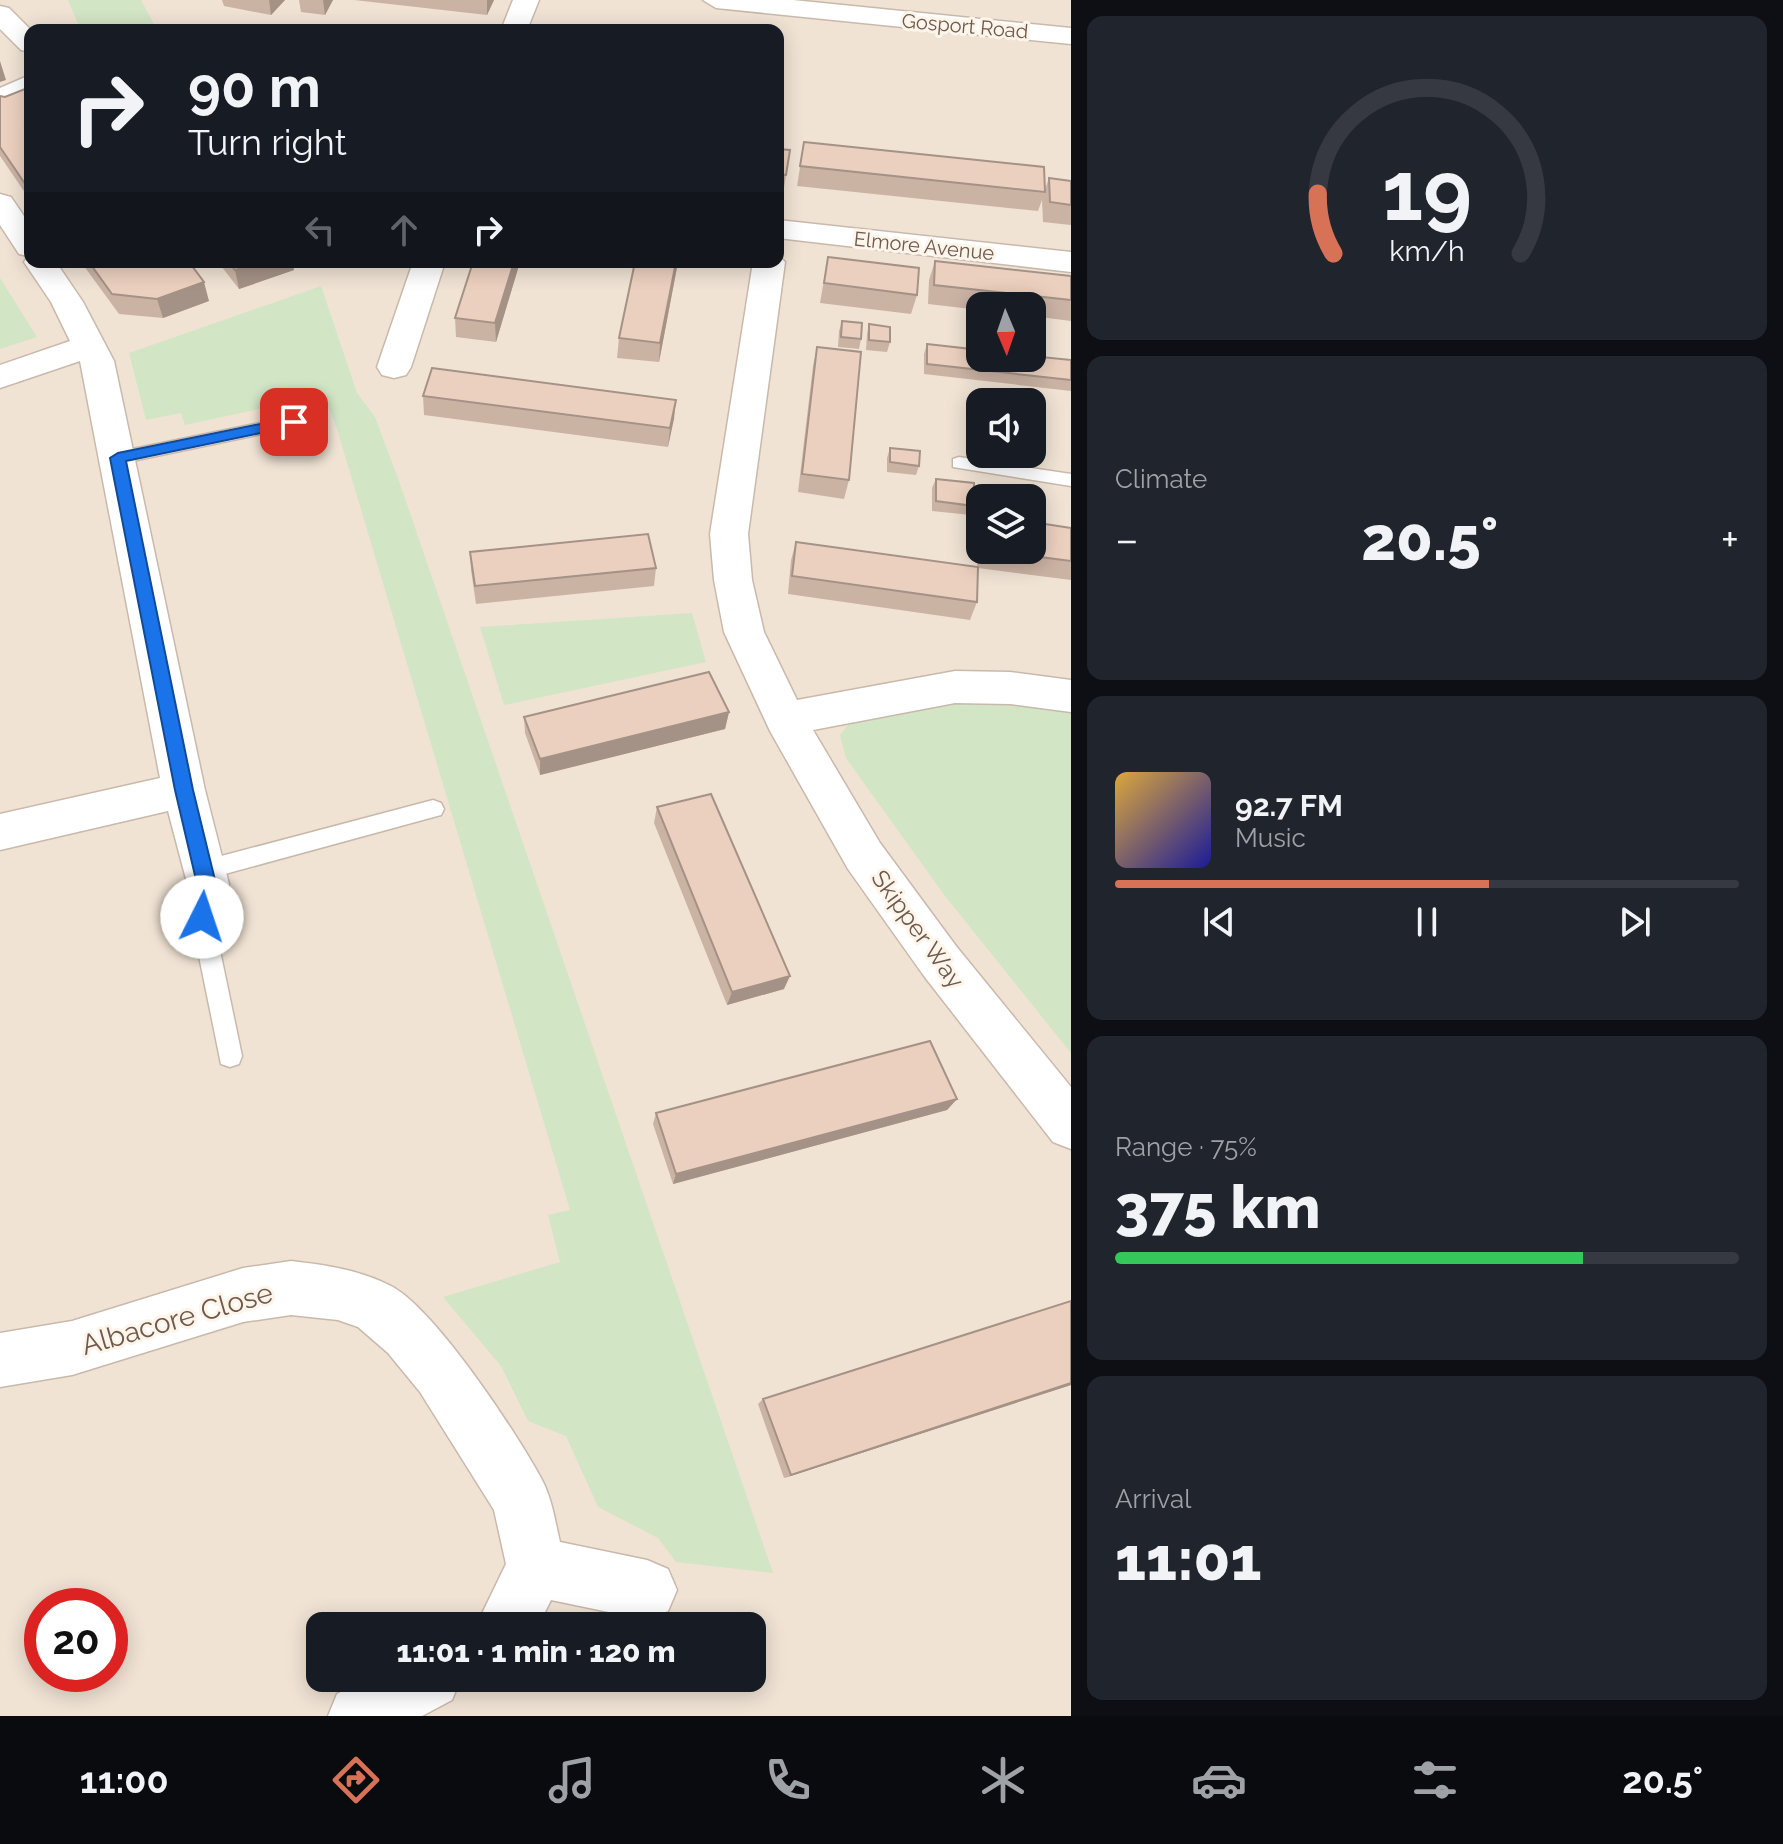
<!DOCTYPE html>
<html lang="en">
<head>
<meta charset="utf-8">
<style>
  body { margin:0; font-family:Raleway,sans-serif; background:#20242c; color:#f1f3f6; height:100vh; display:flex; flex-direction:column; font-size:30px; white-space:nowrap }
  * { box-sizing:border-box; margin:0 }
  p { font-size:26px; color:#9ea1a6 }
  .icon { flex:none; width:44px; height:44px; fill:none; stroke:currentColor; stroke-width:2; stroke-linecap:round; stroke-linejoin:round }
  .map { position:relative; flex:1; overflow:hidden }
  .drawer { display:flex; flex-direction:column; gap:16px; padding:16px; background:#0d0f14; width:712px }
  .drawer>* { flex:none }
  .banner { position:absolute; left:24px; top:24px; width:760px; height:244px; border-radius:16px; box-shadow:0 4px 20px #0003; background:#171b24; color:#f1f3f6; overflow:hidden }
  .needle { width:52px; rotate:178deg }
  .tools { position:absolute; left:966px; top:292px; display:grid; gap:16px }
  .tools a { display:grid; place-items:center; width:80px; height:80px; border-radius:16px; background:#171b24; box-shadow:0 4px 20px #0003; font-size:40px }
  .speed { position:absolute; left:24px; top:1588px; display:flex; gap:16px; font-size:40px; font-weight:700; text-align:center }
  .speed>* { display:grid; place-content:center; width:104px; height:104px; border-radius:50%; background:#171b24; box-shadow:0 4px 20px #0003; line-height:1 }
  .speed .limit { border:12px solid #d22; background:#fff; color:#111 }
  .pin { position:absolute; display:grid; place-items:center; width:68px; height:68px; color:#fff; margin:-34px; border-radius:16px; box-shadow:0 4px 12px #0006 }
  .me { position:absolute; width:88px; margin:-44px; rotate:4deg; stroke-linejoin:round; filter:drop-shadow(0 0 6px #0008) }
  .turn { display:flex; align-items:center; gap:28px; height:168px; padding:0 32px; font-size:36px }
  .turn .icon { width:104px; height:104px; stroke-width:2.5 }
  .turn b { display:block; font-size:56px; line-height:68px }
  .lanes { display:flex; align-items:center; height:76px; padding:0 32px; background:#0003; justify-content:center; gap:40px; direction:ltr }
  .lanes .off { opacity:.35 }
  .big { font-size:60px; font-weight:800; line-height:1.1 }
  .drawer .widget { flex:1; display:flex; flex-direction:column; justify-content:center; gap:12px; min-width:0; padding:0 28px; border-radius:16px; background:#20242c }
  .drawer .dial { align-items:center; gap:0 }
  .dial svg { height:208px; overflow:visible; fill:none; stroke:#363941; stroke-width:7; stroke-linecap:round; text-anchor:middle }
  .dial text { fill:#f1f3f6; stroke:none }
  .song { display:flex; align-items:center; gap:24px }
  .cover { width:96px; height:96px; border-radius:12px; background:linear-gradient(135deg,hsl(40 70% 55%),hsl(240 70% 35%)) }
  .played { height:8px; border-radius:4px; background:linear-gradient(90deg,#d77256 60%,#363941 60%) }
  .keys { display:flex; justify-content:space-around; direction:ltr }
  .heat { display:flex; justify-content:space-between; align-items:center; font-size:44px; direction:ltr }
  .charge { height:12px; border-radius:6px; background:linear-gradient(90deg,#34c759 75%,#363941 0) }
  .trip { position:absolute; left:306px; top:1612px; width:460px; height:80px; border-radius:16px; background:#171b24; box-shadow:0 4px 20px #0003; font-weight:800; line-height:80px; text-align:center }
  .tab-bar { display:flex; height:128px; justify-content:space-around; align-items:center; background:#090b0e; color:#9ea1a6 }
  .tab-bar .icon { width:56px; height:56px }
  .tab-bar .selected { color:#d77256 }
  .tab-bar b { font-size:36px; color:#f1f3f6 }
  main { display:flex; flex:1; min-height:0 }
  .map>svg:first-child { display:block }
  .residential { fill:#f0e3d4; fill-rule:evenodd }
  .green { fill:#d2e5c5 }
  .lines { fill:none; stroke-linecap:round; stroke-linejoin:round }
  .service-casing { stroke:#c9b9ac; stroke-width:3 }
  .minor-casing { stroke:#c9b9ac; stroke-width:3 }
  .service { fill:#fff; fill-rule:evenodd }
  .minor { fill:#fff; fill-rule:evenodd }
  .wall { fill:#cbb3a4 }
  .shaded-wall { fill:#a59286 }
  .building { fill:#ecd0bf; stroke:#a59286; stroke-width:2 }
  .route { fill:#1a73e8; stroke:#114b97; stroke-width:2 }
  .labels { text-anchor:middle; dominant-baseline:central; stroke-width:6; stroke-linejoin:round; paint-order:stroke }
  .far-street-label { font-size:20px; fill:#6f594d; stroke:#fdf5ea }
  .street-label { font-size:24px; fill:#6f594d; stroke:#fdf5ea }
  .near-street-label { font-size:28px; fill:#6f594d; stroke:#fdf5ea }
</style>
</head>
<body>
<main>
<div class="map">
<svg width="1071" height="1716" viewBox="0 0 1071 1716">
  <rect width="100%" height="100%" fill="#faf1e4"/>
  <path class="residential" d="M0,0H1071V1716H0ZM30,30H778V262H30ZM980,306H1032V358H980ZM980,402H1032V454H980ZM980,498H1032V550H980ZM42,1606H110V1674H42ZM320,1626H752V1678H320Z"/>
  <path class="green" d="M68,0H141L157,30H85L79,26Z
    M0,278L37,337L0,349Z
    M321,286L357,393L375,417L399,481L773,1573L676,1562L658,1538L598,1507L566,1436L528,1421L501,1366L443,1297L560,1262L548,1215L570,1210L337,429L324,395L185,425L181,413L146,420L129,353Z
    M692,613L706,662L504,705L480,627Z
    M889,701L1071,705V1053L945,896L846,758L840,735L856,715Z"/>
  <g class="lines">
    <defs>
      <path id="service" d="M294,416L303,422L300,426L118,464L109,458L118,452Z
        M959,457L1071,474V486L953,467V459Z
        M433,800L441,803L444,809L441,815L214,877L218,884L213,917L242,1056L239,1064L230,1067L221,1064L191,917L199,878L192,870L195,863Z"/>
      <path id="minor" d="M513,0H539L527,30H501Z
        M703,0H793L1071,28V44L716,8Z
        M0,6L9,8L31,30L30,52L21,50L0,29Z
        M30,75V94L0,107V88Z
        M0,194L11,197L30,225V262H56L83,302L114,361L205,790L229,884L223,898L207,903L191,898L168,811L0,850V814L160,778L80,361L0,388V365L70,341L51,302L24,262L28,256L19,254L0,225Z
        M778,220L1071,252V272L778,238Z
        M778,255L785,262L748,534L752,580L764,632L797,700L955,671L1010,672L1071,680V712L1010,704L955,703L813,730L880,843L956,946L1071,1087V1149L1053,1142L924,976L848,869L770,731L724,632L714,580L710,534L753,262H778Z
        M413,262H445L411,367L406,375L394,378L382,375L377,367Z
        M291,1261C326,1265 360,1270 391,1286C435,1309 516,1432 541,1478C552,1498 555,1521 560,1542L647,1560L668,1569L677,1590L668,1611L647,1620L551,1600L538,1626H476L506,1564L494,1510L420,1392L388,1353L358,1327L338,1320L291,1315L243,1322L72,1375L0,1387V1333L72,1321L243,1268Z
        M367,1678H461L452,1700L422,1716H328L337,1694Z"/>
    </defs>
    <use href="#service" class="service-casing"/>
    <use href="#minor" class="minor-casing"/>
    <use href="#service" class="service"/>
    <use href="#minor" class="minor"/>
  </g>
  <path class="wall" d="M222,0H285L271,15L224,6Z
    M299,0H333L325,15L301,12Z
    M354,0H494L487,15Z
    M30,87V200L0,156V96L5,97Z
    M804,142L1045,189L1049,178L1071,181V225L1043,222L1042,200L1038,211L797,186Z
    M778,149L790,150L783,194H778Z
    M828,257L917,295L911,314L820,303Z
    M935,261L1071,276V321L1032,316V306H980V310L928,304L929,280Z
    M81,262H145L209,301L163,318L119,314Z
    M218,262H292L294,270L239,289Z
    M473,262H520L496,342L456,337L455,318Z
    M635,262H678L659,362L617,358L619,338Z
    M842,321L861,339L859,349L838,347L839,331Z
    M869,324L890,342L887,352L866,350L867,334Z
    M927,344L1071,360V391L924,374V354Z
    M817,347L849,480L844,499L798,492L813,366Z
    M423,396L676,400L668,447L424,415Z
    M890,448L919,466L916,475L887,472V458Z
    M936,479L974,506L971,515L932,511V488Z
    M1071,528V580L978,568L977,602L970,620L788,594L791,560L796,542L977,567L978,535L980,529V550H1032Z
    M470,552L656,568L654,586L476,604L471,570Z
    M729,712L725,729L540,775L525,733L524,717Z
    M657,807L784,989L727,1005L654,823Z
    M957,1099L947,1110L673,1184L653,1124L656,1113Z
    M1071,1301V1385L784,1478L758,1404L763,1399Z"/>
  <path class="shaded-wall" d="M269,0H285L271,15Z
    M323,0H333L325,15Z
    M487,0H494L487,15Z
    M0,61L6,80L0,82Z
    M30,114V136L25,120Z
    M258,262H292L294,270L239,289L235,270Z
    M514,262H520L496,342L495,323Z
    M676,262H678L659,362L660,343Z
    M204,282L209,301L163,318L157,299Z
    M676,400L674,419L668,447L670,428Z
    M729,712L725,729L540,775V759Z
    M790,976L784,989L727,1005L732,992Z
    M957,1099L947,1110L673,1184L676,1174Z
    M1071,1383V1385L784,1478L791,1475Z"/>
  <path class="building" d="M30,87V114L25,120L30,128V191L0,147V96L5,97Z
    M804,142L1044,167L1045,192L800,166Z
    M778,149L790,150L786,175L778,174Z
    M1049,178L1071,181V205L1050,202Z
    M828,257L919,268L917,295L824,283Z
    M935,261L1071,276V300L934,285Z
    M89,262H145L173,264L179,262H189L204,282L157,299L112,294Z
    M229,262H258L235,270Z
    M473,262H514L495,323L455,318Z
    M635,262H676L660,343L619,338Z
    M842,321L862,323L861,339L841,337Z
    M869,324L890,327V342L869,340Z
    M927,344L980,350V358H1032V356L1071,360V380L927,364Z
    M817,347L861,352L849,480L802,474Z
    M432,368L676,400L670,428L423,396Z
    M890,448L920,451L919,466L890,462Z
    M936,479L974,483V506L936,501Z
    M1032,522L1071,528V561L986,550H1032Z
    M648,534L656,568L475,586L470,552Z
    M796,542L978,567L977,602L792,576Z
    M709,672L729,712L540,759L524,717Z
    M711,794L790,976L732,992L657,807Z
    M930,1041L957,1099L676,1174L656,1113Z
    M1071,1301V1383L791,1475L763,1399Z"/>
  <path class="route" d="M294,417L301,422L299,425L126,461L193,790L216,884L212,917L202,925L193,917L197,884L175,790L110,458L118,453Z"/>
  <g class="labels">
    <g class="far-street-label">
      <text transform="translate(965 26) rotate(5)">Gosport Road</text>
      <text transform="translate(924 246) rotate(6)">Elmore Avenue</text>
    </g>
    <g class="street-label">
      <text transform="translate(918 929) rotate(54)">Skipper Way</text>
    </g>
    <g class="near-street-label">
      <text transform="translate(177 1319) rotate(-16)">Albacore Close</text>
    </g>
  </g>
</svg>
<div class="tools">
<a><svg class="needle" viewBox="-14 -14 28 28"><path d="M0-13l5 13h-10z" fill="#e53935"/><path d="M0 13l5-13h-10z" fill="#9ea1a6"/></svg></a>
<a><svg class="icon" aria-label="sound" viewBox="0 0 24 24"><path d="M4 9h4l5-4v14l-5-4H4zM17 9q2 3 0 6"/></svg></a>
<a><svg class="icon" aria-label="layers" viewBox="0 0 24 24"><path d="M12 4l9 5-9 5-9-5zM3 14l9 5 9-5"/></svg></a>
</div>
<div class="speed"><div class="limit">20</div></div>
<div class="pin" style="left:294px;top:422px;background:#d93025"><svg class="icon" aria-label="arrive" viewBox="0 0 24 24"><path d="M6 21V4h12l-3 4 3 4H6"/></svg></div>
<svg class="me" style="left:202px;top:917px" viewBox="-20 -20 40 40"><circle r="19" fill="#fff"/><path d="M0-13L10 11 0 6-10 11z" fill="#1a73e8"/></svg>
<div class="trip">11:01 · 1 min · 120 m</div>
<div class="banner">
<div class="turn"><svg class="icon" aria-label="right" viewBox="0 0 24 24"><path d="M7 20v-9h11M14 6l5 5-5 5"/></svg><div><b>90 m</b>Turn right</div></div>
<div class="lanes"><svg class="icon off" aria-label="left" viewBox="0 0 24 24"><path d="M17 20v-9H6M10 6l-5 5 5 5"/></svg><svg class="icon off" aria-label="ahead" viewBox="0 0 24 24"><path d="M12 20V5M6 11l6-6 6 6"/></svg><svg class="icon" aria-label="right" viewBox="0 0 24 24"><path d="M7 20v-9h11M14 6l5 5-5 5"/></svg></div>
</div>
</div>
<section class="drawer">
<div class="widget dial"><svg viewBox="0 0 100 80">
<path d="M14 69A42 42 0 1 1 86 69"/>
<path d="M14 69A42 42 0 0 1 8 46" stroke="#d77256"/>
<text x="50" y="56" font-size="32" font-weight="700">19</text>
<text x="50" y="72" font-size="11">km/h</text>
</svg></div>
<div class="widget"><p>Climate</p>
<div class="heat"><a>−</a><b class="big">20.5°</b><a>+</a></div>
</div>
<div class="widget">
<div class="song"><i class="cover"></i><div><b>92.7 FM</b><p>Music</p></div></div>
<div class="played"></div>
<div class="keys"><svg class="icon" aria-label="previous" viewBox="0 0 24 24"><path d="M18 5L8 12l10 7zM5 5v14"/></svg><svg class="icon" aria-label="pause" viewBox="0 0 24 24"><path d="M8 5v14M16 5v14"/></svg><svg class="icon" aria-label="next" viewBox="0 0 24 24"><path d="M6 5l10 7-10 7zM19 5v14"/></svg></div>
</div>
<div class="widget"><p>Range · 75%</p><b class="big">375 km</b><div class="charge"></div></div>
<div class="widget"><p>Arrival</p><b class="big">11:01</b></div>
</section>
</main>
<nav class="tab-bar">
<b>11:00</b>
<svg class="icon selected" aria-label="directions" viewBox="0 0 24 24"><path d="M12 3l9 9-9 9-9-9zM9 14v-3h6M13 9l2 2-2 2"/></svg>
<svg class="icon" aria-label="music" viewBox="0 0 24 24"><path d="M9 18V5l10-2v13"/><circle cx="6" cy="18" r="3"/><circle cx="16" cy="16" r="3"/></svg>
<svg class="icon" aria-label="phone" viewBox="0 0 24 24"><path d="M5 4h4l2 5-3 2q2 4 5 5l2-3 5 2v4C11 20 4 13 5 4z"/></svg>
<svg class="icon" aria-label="climate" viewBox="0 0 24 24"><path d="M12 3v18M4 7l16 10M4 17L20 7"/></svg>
<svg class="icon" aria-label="car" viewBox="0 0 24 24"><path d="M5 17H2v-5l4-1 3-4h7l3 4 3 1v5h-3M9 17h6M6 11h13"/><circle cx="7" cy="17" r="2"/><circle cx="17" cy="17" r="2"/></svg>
<svg class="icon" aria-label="filters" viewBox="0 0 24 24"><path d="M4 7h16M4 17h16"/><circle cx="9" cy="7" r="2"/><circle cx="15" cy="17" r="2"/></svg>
<b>20.5°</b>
</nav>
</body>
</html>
